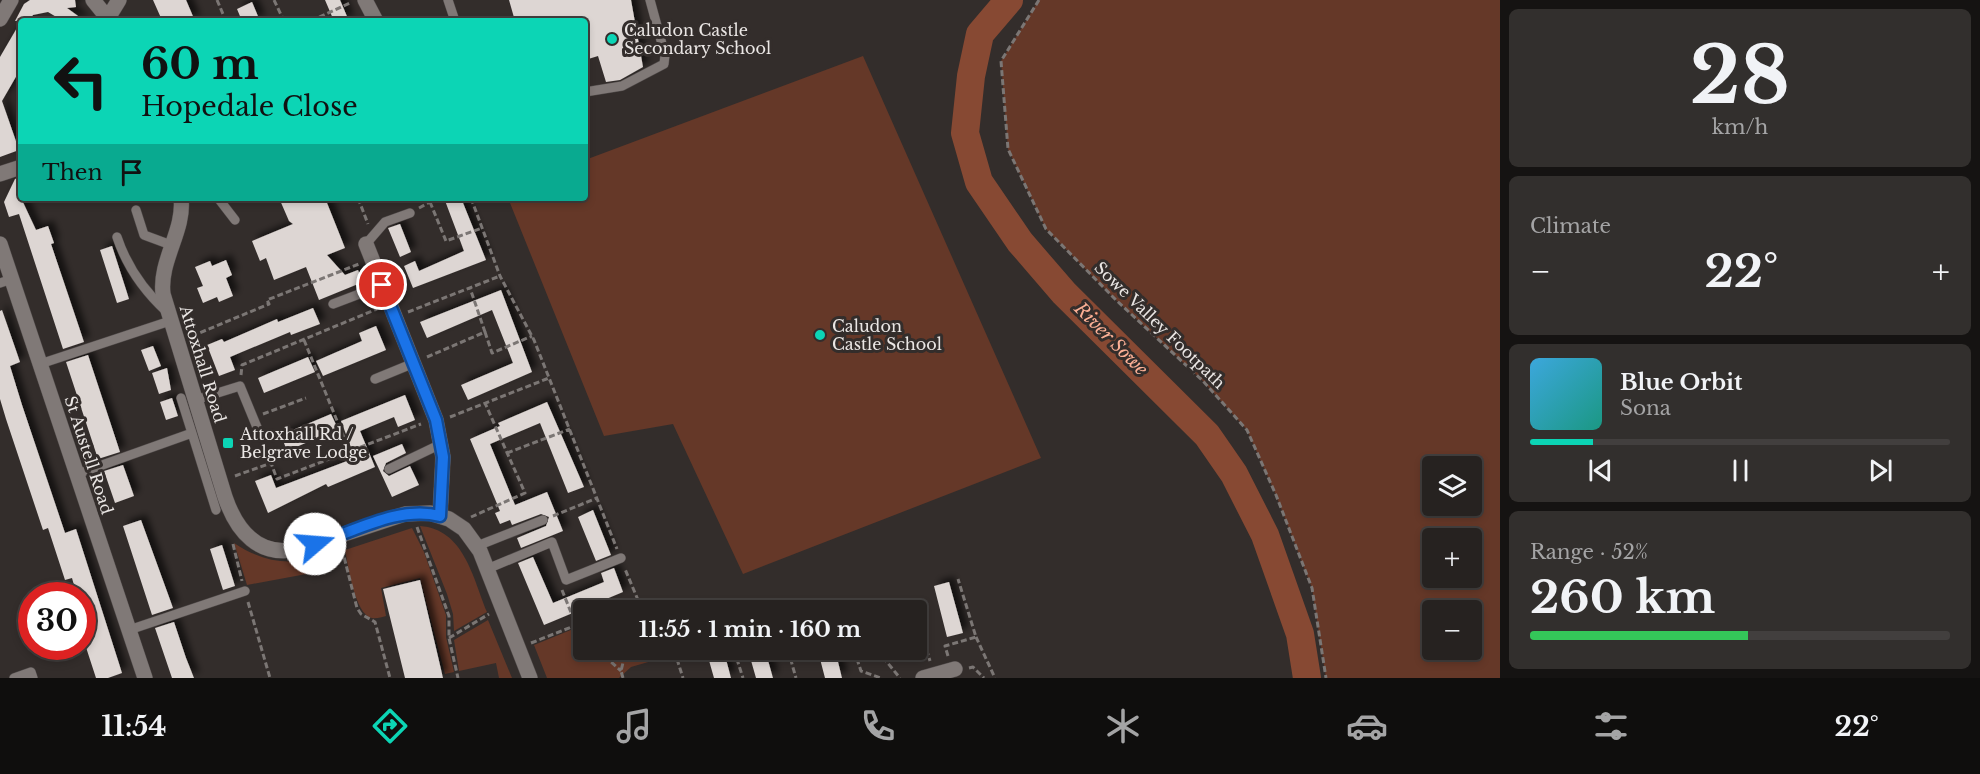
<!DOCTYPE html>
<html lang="en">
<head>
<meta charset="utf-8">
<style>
  body { margin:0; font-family:"Libre Baskerville",serif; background:#322f2d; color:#f1f3f6; height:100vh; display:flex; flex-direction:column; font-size:22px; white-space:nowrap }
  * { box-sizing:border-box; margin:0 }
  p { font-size:20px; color:#a4a4a5 }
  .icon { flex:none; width:33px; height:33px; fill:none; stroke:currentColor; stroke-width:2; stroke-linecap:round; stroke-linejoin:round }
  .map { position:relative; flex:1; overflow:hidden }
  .details { display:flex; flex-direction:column; gap:9px; padding:9px; background:#151312; width:480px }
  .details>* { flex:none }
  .top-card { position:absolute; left:18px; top:18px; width:570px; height:183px; border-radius:6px; box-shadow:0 3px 9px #0003,0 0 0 2px #423f3e; background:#0cd5b5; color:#111; overflow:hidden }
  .fabs { position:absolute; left:1422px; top:456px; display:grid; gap:12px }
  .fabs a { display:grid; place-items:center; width:60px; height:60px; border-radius:6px; background:#262220; box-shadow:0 3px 9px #0003,0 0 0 2px #423f3e; font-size:30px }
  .speed { position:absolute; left:18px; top:582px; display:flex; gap:12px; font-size:30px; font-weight:700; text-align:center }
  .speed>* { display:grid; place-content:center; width:78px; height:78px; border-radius:50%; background:#262220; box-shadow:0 3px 9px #0003,0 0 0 2px #423f3e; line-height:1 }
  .speed .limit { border:9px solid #d22; background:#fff; color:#111 }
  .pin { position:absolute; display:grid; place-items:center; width:51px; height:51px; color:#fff; margin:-26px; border:3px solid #fff; border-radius:50%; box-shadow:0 2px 6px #0007 }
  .me { position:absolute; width:66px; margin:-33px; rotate:72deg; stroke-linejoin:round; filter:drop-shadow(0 0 4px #0008) }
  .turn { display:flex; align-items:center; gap:21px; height:126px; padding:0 24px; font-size:27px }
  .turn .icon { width:78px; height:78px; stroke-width:2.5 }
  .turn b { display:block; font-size:42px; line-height:51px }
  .then { display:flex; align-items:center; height:57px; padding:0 24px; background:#0003; gap:12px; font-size:22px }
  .big { font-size:45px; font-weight:700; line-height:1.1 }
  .details .card { flex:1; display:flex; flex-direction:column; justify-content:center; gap:9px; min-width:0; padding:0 21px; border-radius:9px; background:#322f2d }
  .details .dial { align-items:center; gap:0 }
  .dial b { font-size:78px; line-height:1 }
  .song { display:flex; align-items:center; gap:18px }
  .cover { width:72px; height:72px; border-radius:9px; background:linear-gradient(135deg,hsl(200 70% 55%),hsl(170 70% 35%)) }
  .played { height:6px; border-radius:3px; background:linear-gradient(90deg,#0cd5b5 15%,#423f3e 15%) }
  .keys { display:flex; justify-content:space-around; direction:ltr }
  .heat { display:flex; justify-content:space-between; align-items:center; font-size:33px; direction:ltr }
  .charge { height:9px; border-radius:4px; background:linear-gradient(90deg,#34c759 52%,#423f3e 0) }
  .trip { position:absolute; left:573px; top:600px; width:354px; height:60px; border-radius:6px; background:#262220; box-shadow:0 3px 9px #0003,0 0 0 2px #423f3e; font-weight:700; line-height:60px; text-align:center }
  .menu { display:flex; height:96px; justify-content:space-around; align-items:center; background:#0f0e0d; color:#a4a4a5 }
  .menu .icon { width:42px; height:42px }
  .menu .on { color:#0cd5b5 }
  .menu b { font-size:27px; color:#f1f3f6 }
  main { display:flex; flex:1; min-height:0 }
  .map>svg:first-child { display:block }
  .green { fill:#653828; fill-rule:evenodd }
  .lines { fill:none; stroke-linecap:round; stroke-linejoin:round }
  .river { stroke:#874933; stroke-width:28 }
  .building { fill:#ddd6d3; filter:url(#shadow) }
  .lane-casing { stroke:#504b4a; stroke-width:10 }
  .street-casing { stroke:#504b4a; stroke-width:16 }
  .path { stroke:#7b7674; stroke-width:3; stroke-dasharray:6 3; stroke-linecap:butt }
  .lane { stroke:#807977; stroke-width:9 }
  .street { stroke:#807977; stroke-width:15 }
  .route-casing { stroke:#114b97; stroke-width:15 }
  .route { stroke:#1a73e8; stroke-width:10 }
  .poi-dot { fill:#0cd5b5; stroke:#332d2b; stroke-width:2 }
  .labels { text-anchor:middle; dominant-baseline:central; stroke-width:6; stroke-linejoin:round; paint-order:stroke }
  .poi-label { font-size:16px; fill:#eae6e4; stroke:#332d2b; text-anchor:start }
  .street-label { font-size:16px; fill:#eae6e4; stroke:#332d2b }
  .water-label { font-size:18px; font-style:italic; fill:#fbaf95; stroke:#332d2b }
</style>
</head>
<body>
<main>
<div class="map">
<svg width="1500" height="678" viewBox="0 0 1500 678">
  <defs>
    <filter id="shadow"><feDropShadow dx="5.5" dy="-5.5" stdDeviation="3" flood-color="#0009"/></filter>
  </defs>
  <rect width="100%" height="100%" fill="#332d2b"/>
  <path class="green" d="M1039,0H1500V678H1326L1312,588L1276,495L1247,430L1203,381L1116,300L1046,229L1008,149L1001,61ZM1432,466H1472V506H1432ZM1432,538H1472V578H1432ZM1432,610H1472V650H1432Z
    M863,56L1041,458L743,574L673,424L604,436L508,198H585V160Z
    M420,526C464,529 473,578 487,612L454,631L453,614L447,594Z
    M412,528L424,552L446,615V637L454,672L445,674L420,578L381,588L386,616C382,617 376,619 372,618C355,615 348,565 345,550Z
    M234,543C264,563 293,567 326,554L328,570L247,585Z
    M488,620L512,678H499L496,663L459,671L454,640Z
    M583,625L584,650H666L669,656L631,667L619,678H547L534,645Z"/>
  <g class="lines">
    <path class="river" d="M1009,0L980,34L971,76L965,133L979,182L1020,242L1064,293L1207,435L1234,474L1265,535L1300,634L1307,678"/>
  </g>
  <path class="building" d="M30,0H75L76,7L67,8L85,21H63L48,12L33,15L29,21H15L24,4Z
    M153,0H186L195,21H167L165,16L161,18Z
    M325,0H340L349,21H334Z
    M509,0H631L643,67L620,80L606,82L598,56L585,60V21H515Z
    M252,2L260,21H242L237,9Z
    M21,21V68L2,101L19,150L0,157V57Z
    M21,177V198L36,230L48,226L54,243L51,244L84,342L63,349L19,214L9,217L4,202L15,179Z
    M279,198H325L345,248L327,255L345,275L358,270L363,282L319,300L306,267L274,280L266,258L260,261L252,241L293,224L289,221Z
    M444,198H461L486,260L413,288L404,266L415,261L419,271L464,251Z
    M400,224L411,252L400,257L388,228Z
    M112,246L129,299L117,303L100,250Z
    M226,260L232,275L226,278L233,296L219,302L217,297L203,303L197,288L203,286L195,267L210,261L212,266Z
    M501,290L532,372L468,400L461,385L513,363L492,310L427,338L420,322Z
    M313,308L320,324L291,335L290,332L230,357L235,370L219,376L207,345L222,339L224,342L277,319L278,322Z
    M2,310L20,362L10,366L22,405L65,533L76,529L122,673L108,678H96L82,635V596H77L72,578L65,580L48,528L43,530L6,419L0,399V311Z
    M376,326L386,350L323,376L316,361L362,341L359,333Z
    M153,346L161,366L149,371L141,350Z
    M88,355L120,452L98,459L66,362Z
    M308,357L315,372L264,393L258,378Z
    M167,368L171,390L159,394L152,373Z
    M405,395L415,420L398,427L394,417L360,431L375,467L328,487L326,484L268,513L255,481L271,475L276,488L355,458L341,421Z
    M172,398L178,416L166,420L160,402Z
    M547,402L584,487L568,493L540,423L490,444L515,505L547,492L563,531L521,548L517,538L546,526L549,517L541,514L512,525L510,520L500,524L495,513L500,511L470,439L500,426L498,423Z
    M331,414L338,429L287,451L281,435Z
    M402,444L406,453L386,463L383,471L389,476L410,466L419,485L392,497L373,456Z
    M123,465L134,496L115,503L104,471Z
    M593,510L611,555L596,561L578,517Z
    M141,520L173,608L152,615L123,526Z
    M222,545L235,586L223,590L210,549Z
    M533,557L553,603L604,582L601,573L614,568L623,592L544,625L518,563Z
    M420,580L443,678H405L383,589Z
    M949,582L963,633L947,637L934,586Z
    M174,622L186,658L194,678H172L155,628Z
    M748,650H765L773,678H756Z
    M835,650L842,678H825L819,655Z
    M724,652L731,678H714L708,657Z"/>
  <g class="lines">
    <defs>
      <path id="lane" d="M448,0L455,21
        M585,92L622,86L664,64L665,55L650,0
        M218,198L235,220
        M136,210L144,235L171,245
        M117,237C127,267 144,291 167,312
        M366,244L385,222L410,213
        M0,283L12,279
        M333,304L383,285
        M40,364L170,321
        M375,379L414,363
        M181,398L192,433
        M195,400L240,386L261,437
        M389,469L441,444
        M77,474L192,433L216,510
        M477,546L543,520
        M487,569L552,542L566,580L621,558
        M129,630L245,591
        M14,678L31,672L33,678"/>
      <path id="street" d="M93,0L110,21
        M365,0L376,21
        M108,18L119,0
        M0,19L11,0
        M0,174L21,167
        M181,198C185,231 159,260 163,294L225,497C237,532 259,558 299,549L405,514L430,513L449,519L464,529L480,551L530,678
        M0,244L145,678
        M366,244L436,420L443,457L440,516
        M923,678L955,669"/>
    </defs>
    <use href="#lane" class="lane-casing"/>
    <use href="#street" class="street-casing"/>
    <path class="path" d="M217,0L226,21
      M274,0L284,21
      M1039,0L1001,61L1008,149L1046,229L1116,300L1203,381L1247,430L1276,495L1312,588L1326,678
      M311,21L350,3
      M358,198L368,224
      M471,198L500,276L534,340L617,549
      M430,202L446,241L482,228
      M419,208L430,202L429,198
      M408,312L500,276
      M485,332L492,353L532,336
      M192,336L269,304L267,300L359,264
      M304,340L349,450
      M427,357L485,332L470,288
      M241,375L242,365L377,309
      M263,414L306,398
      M450,417L549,378
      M507,453L570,429
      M235,476L271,463L277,479L421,424
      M553,516L597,498
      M471,517L525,493L485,403
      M417,527L449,616V638L458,678
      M233,544L242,581
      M342,549L357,608L361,614L375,622L390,678
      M562,590L576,625
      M248,602L270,678
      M913,604L915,610
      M612,610L638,600L625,569
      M635,610L638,601
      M843,610H844
      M916,615L930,661
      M573,626L584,636
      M976,637L995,678
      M449,638L489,614
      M531,643L584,622
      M598,650L621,671
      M734,650L743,678
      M788,650L796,678
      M854,650L861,671L881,678
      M877,650L900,678
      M948,656L945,646L976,637L958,579
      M677,659L683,678
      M969,668L973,667L984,678
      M623,678L621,671L626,650"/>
    <use href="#lane" class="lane"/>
    <use href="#street" class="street"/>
  </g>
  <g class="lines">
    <defs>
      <path id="route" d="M315,544C354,532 399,505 440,516L443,457L436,420L382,285"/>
    </defs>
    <use href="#route" class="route-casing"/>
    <use href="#route" class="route"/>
  </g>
  <g class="poi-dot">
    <circle cx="612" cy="39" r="6"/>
    <circle cx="820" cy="335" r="6"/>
    <rect x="222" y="437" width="12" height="12" rx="3"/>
  </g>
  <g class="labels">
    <g class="poi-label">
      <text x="624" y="30">Caludon Castle<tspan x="624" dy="18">Secondary School</tspan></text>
      <text x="832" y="326">Caludon<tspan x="832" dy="18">Castle School</tspan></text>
      <text x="240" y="434">Attoxhall Rd /<tspan x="240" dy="18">Belgrave Lodge</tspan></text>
    </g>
    <g class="street-label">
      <text transform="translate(1160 325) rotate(44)">Sowe Valley Footpath</text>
      <text transform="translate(203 364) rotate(73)">Attoxhall Road</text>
      <text transform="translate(89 455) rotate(72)">St Austell Road</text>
    </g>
    <g class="water-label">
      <text transform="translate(1111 339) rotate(45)">River Sowe</text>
    </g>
  </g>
</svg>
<div class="fabs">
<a><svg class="icon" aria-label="layers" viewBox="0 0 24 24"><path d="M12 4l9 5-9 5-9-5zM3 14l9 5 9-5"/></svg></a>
<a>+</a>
<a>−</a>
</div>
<div class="speed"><div class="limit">30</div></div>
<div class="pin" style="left:382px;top:285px;background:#d93025"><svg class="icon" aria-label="arrive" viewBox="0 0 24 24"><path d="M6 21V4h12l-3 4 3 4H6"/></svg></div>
<svg class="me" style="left:315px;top:544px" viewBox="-20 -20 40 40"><circle r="19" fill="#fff"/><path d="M0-13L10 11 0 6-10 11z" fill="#1a73e8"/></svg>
<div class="trip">11:55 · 1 min · 160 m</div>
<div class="top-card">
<div class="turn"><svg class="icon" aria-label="left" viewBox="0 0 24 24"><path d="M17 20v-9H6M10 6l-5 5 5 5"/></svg><div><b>60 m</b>Hopedale Close</div></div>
<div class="then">Then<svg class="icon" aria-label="arrive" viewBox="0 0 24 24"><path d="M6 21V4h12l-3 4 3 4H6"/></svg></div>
</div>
</div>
<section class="details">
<div class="card dial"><b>28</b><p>km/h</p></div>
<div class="card"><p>Climate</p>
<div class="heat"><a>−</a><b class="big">22°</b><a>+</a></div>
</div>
<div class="card">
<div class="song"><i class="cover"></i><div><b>Blue Orbit</b><p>Sona</p></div></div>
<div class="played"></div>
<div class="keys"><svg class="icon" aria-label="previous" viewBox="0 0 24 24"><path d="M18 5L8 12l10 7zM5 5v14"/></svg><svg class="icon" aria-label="pause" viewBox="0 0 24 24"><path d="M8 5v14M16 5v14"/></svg><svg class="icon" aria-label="next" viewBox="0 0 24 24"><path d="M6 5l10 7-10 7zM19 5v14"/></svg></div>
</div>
<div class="card"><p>Range · 52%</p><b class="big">260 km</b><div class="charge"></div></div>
</section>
</main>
<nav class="menu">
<b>11:54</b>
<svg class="icon on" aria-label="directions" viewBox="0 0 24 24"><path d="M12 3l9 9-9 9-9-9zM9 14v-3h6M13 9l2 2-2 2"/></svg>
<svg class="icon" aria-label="music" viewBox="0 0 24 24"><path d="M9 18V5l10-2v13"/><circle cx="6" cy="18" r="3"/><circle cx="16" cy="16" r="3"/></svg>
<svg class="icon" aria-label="phone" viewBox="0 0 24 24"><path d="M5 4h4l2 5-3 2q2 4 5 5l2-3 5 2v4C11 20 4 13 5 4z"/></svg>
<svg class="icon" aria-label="climate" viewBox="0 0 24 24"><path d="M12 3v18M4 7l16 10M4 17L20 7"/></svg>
<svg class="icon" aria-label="car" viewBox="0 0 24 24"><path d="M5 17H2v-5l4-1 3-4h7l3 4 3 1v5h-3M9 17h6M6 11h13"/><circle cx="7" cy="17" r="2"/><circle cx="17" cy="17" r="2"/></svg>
<svg class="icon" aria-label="filters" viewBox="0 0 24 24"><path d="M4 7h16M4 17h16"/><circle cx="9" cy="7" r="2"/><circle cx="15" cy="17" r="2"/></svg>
<b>22°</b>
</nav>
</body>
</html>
